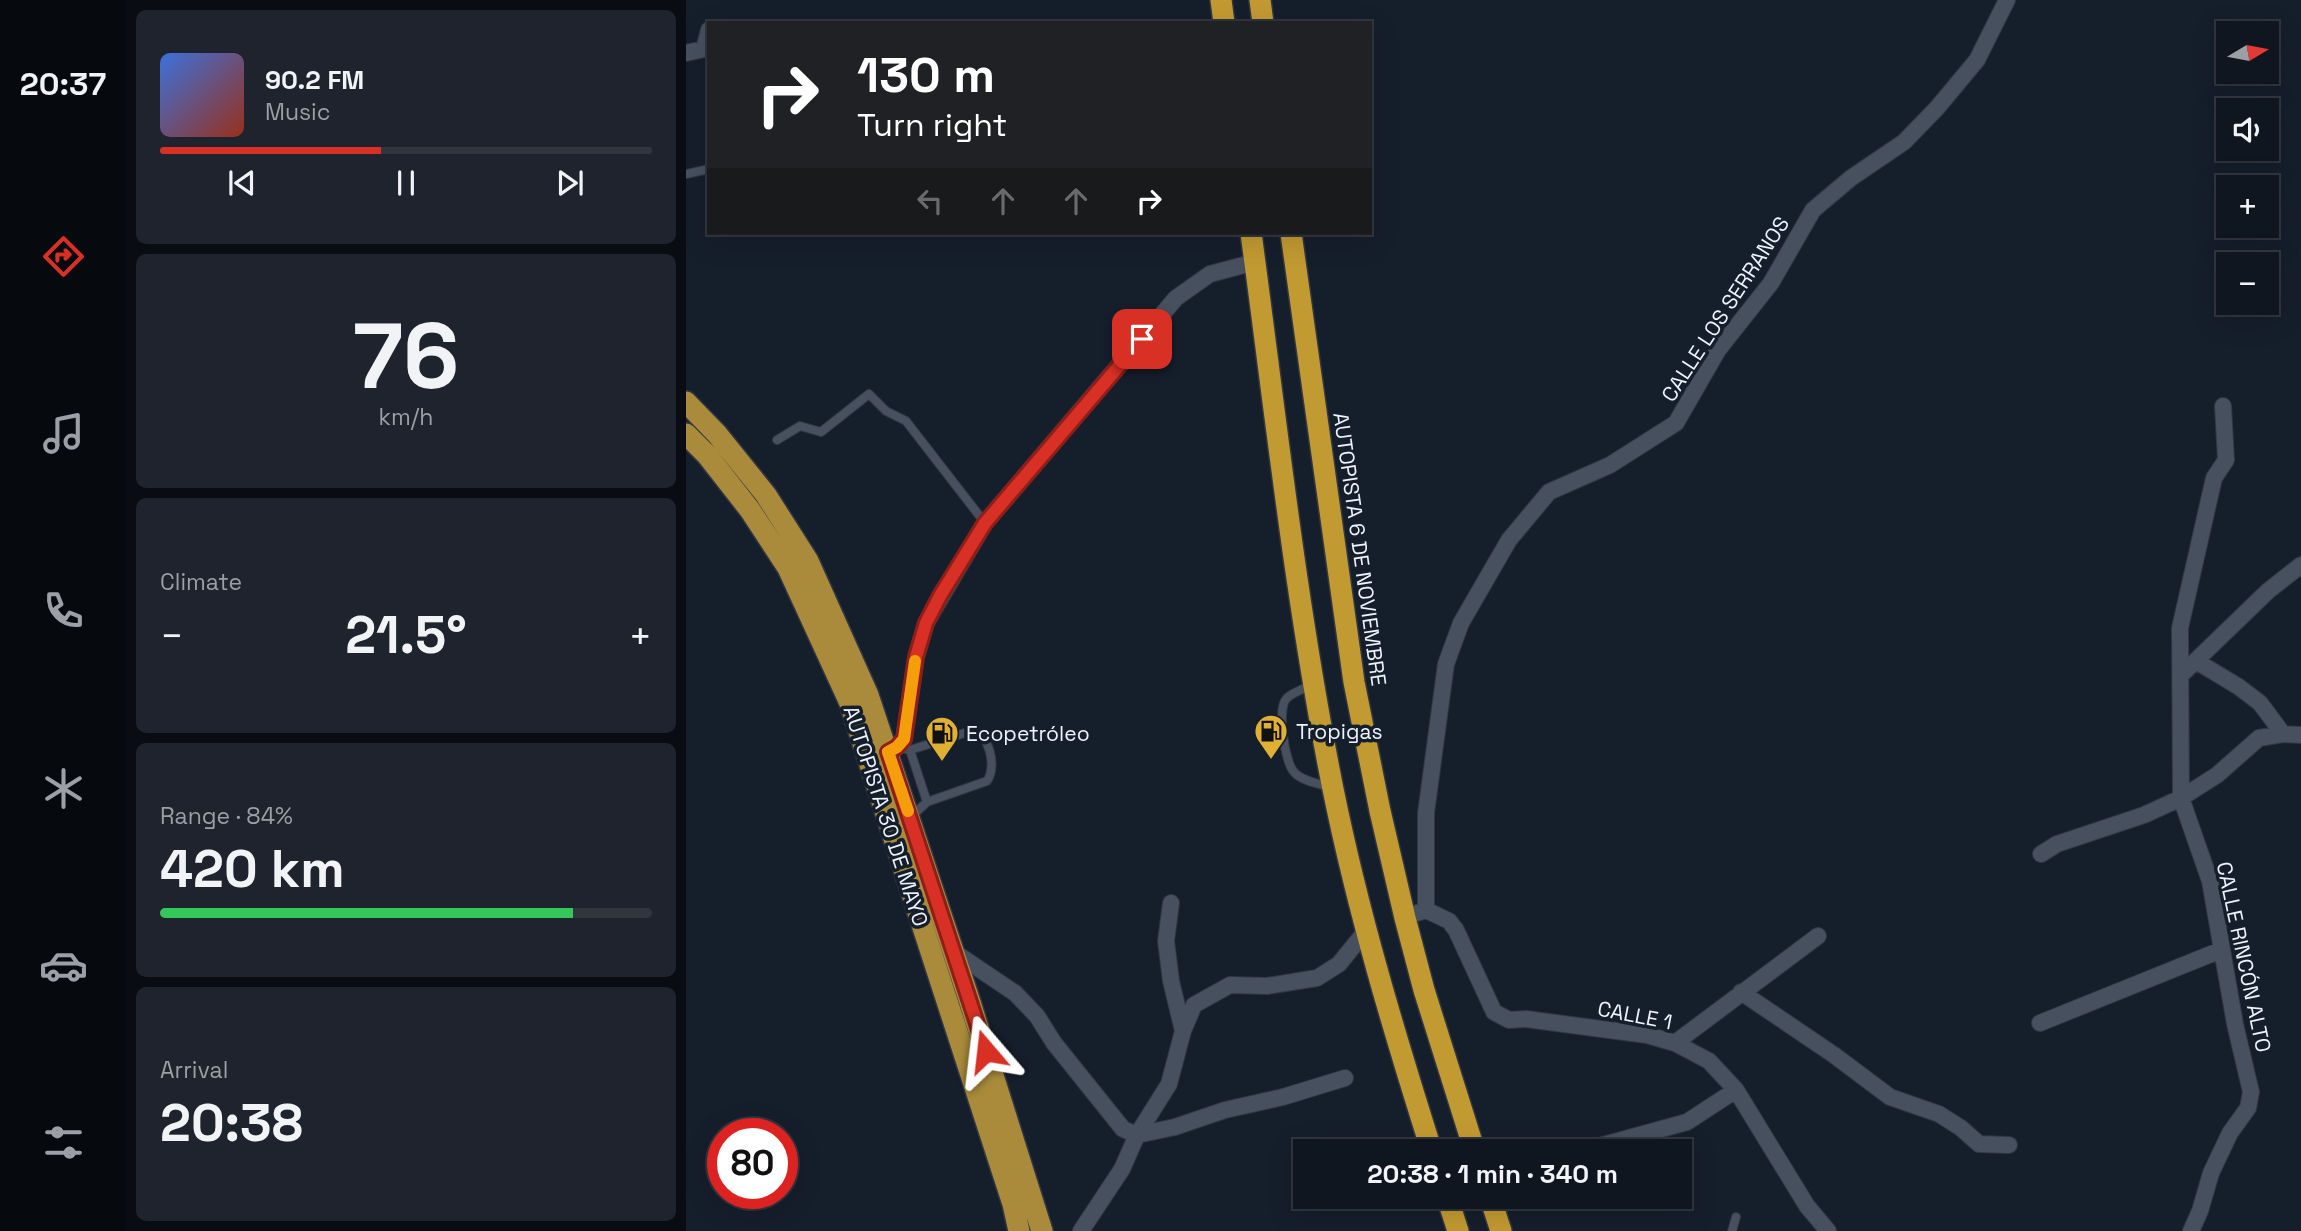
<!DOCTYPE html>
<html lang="en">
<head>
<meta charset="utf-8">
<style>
  body { margin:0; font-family:"Space Grotesk",sans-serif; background:#1e232d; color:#f1f3f6; height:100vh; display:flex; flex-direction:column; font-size:26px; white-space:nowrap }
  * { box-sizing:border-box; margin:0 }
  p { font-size:23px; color:#9c9fa5 }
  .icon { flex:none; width:38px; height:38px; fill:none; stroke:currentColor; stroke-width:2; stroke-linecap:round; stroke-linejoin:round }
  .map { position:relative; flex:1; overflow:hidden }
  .sheet { display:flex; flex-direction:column; gap:10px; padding:10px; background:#090c12; width:560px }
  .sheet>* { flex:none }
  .top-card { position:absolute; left:21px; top:21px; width:665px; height:214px; border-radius:0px; box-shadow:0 7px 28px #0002,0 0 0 2px #30353e; background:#202124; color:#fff; overflow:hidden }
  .needle { width:46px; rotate:80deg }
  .controls { position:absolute; left:1530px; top:21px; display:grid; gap:14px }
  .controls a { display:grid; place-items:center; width:63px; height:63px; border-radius:0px; background:#101620; box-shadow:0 7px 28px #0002,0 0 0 2px #30353e; font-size:35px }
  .speed { position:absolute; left:21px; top:1118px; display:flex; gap:14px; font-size:35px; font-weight:700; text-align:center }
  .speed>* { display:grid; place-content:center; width:91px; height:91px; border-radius:50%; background:#101620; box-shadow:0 7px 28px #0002,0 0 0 2px #30353e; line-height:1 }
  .speed .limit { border:10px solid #d22; background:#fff; color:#111 }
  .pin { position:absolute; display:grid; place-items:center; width:60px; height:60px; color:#fff; margin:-30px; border-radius:14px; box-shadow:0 4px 10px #0006 }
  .me { position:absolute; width:77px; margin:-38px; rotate:343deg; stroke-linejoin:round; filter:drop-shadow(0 0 5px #0008) }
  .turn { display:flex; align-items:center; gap:24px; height:147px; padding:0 35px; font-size:32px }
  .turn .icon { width:91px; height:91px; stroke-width:2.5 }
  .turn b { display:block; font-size:49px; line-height:60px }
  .lanes { display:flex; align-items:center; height:66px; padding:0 35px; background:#0003; justify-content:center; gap:35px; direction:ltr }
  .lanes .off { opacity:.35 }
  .big { font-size:52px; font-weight:600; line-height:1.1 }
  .sheet .tile { flex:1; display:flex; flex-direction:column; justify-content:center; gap:10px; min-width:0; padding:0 24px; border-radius:10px; background:#1e232d }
  .sheet .dial { align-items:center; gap:0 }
  .dial b { font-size:91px; line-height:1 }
  .song { display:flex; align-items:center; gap:21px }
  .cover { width:84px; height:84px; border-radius:10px; background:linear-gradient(135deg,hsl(220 70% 55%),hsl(10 70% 35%)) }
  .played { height:7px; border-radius:4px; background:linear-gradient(90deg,#d93025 45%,#30353e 45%) }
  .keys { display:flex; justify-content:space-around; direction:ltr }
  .heat { display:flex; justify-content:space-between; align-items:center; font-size:38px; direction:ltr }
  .charge { height:10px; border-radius:5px; background:linear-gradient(90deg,#34c759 84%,#30353e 0) }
  .trip { position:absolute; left:607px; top:1139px; width:399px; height:70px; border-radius:0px; background:#101620; box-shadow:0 7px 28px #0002,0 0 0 2px #30353e; font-weight:600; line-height:70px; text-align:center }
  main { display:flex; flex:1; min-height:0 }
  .menu { display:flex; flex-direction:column; width:126px; justify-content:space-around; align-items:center; background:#06090d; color:#9c9fa5 }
  .menu .icon { width:49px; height:49px }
  .menu .active { color:#d93025 }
  .menu b { font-size:32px; color:#f1f3f6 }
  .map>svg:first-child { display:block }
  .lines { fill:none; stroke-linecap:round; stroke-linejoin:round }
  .service-casing { stroke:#323742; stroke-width:10 }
  .minor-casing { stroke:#323742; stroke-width:18 }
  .trunk-casing { stroke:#323742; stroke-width:24 }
  .motorway-casing { stroke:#323742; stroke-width:24 }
  .service { stroke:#46505f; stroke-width:8 }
  .minor { stroke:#46505f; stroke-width:16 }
  .trunk { stroke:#a98b3b; stroke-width:21 }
  .motorway { stroke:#c29a32; stroke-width:21 }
  .route-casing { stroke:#8d1f18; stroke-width:18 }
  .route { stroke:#d93025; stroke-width:12 }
  .slow { stroke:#f59e0b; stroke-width:12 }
  .labels { text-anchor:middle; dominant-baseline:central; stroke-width:7; stroke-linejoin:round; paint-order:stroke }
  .street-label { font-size:21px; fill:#edf4fd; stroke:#151e2b }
  .poi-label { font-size:21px; fill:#edf4fd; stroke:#151e2b; text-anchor:start }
</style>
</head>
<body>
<main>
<nav class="menu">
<b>20:37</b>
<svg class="icon active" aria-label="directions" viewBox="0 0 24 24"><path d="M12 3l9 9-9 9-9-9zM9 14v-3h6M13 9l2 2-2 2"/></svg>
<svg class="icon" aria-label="music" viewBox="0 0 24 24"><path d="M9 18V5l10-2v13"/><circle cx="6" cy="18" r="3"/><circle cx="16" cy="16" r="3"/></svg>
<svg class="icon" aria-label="phone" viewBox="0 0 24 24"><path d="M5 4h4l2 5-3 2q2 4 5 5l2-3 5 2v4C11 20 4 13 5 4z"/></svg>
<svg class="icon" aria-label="climate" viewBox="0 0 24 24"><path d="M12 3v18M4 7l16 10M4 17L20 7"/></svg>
<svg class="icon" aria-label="car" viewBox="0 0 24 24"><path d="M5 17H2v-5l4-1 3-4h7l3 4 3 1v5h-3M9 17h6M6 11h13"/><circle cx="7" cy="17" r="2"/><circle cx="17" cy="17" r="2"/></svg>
<svg class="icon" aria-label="filters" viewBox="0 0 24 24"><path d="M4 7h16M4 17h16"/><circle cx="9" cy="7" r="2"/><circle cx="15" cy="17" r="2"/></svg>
</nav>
<section class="sheet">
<div class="tile">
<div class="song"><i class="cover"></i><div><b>90.2 FM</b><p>Music</p></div></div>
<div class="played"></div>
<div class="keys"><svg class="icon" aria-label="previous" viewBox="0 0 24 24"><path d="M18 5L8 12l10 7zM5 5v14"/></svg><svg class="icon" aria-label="pause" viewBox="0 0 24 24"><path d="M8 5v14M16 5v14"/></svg><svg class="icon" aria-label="next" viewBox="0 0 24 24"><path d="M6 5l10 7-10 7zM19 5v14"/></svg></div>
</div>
<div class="tile dial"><b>76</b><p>km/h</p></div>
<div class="tile"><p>Climate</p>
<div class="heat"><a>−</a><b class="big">21.5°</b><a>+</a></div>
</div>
<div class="tile"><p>Range · 84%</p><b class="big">420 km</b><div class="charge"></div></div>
<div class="tile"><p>Arrival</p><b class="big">20:38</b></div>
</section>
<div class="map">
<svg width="1615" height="1231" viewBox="0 0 1615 1231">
  <rect width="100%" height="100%" fill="#151e2b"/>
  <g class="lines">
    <defs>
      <path id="service" d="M0,174L23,169
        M91,440L114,426L135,432L183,394L200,411L220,421L299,523
        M625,685C618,689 607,692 601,698C590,708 599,763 608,772C615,781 632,783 643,787
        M211,747L224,750L285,731C304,734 311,767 301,781L241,802L224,818
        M224,750L241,802
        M1046,1231L1050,1217"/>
      <path id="minor" d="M0,53L18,49L23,30
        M1510,661L1553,687L1574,703L1597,734
        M1495,675L1582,591L1615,565
        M202,752L211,747L218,739L230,657L240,623L299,523L490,298L524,274L569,262
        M1355,854L1371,844L1458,815L1495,798L1531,775L1573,738L1597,734L1615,735
        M485,903L480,941L485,981L497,1031
        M740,910V813L760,664L775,623L823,540L863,492L924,465L990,423L1032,350L1085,283L1127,210L1165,178L1218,142L1251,108L1291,60L1321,0
        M731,913L740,910L763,921L770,930L808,1012L823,1020L840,1019L961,1035L989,1043L1023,1061L1050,1090L1121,1206L1142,1231
        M268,952L329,993L351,1016L368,1043L437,1129L451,1135L489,1127L539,1110L597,1097L659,1078
        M1055,992L1148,1055L1204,1097L1253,1114L1275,1128L1293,1144L1323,1145
        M1354,1023L1535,950
        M989,1043L1132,936
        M892,1152L1001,1122L1050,1090
        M395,1231L436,1169L451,1135L483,1084L497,1031L508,1005L544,985L581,986L631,978L653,964L679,932
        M1505,1231L1514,1211L1525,1173L1544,1133L1562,1108L1565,1092L1549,1024L1524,881L1495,798L1494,628L1528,478L1540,460L1537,406"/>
      <path id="trunk" d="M0,402L31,434L80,495L122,561L182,695L283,999L356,1231
        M0,434L21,455L64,510L102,568L164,703L327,1204L333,1231"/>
      <path id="motorway" d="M535,0L538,23
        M574,0L577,23
        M565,233C590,418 610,605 647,789C672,912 708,1032 746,1152
        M605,233L668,682L694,811L719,918L738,990L789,1152
        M761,1197L772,1231
        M804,1197L815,1231"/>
    </defs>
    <use href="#service" class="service-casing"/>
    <use href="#minor" class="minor-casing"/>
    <use href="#trunk" class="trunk-casing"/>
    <use href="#motorway" class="motorway-casing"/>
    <use href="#service" class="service"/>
    <use href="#minor" class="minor"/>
    <use href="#trunk" class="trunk"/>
    <use href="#motorway" class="motorway"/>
  </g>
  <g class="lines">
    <defs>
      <path id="route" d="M300,1051L202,752L211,747L218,739L230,657L240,623L254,596L299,523L456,339"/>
    </defs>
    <use href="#route" class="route-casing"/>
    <use href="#route" class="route"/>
    <path class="slow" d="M222,811L202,752L211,747L218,739L229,661"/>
  </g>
  <defs>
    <symbol id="fuel-pin" viewBox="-11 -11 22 30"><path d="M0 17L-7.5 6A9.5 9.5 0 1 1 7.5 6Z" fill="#e0b034" stroke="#151e2b"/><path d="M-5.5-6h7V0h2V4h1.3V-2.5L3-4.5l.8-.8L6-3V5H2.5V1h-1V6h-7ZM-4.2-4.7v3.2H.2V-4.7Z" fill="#111"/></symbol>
  </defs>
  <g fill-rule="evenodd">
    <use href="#fuel-pin" x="566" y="712" width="38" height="52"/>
    <use href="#fuel-pin" x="237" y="714" width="38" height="52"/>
  </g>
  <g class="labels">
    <g class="street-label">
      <text transform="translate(1039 309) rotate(-57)">CALLE LOS SERRANOS</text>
      <text transform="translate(674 549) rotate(82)">AUTOPISTA 6 DE NOVIEMBRE</text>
      <text transform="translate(200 816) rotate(72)">AUTOPISTA 30 DE MAYO</text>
      <text transform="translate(1558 957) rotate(78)">CALLE RINCÓN ALTO</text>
      <text transform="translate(949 1015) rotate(11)">CALLE 1</text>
    </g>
    <g class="poi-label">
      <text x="610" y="731">Tropigas</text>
      <text x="280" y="733">Ecopetróleo</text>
    </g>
  </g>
</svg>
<div class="controls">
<a><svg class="needle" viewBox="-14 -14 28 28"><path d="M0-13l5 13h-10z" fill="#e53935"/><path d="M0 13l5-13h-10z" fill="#9c9fa5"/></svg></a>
<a><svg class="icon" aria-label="sound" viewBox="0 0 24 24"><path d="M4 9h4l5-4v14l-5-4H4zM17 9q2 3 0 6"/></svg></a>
<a>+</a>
<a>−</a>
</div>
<div class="speed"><div class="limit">80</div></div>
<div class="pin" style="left:456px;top:339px;background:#d93025"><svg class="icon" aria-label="arrive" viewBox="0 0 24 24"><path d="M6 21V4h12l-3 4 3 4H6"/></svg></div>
<svg class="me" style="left:300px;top:1051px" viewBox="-20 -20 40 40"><path d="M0-17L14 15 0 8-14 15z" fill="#d93025" stroke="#fff" stroke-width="4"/></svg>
<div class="trip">20:38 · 1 min · 340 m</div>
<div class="top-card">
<div class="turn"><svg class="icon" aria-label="right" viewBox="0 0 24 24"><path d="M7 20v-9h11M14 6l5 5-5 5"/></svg><div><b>130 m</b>Turn right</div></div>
<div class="lanes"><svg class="icon off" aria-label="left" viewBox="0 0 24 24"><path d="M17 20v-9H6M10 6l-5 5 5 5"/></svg><svg class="icon off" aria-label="ahead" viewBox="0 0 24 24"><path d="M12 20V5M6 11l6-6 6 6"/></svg><svg class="icon off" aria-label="ahead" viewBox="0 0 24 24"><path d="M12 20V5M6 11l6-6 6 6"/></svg><svg class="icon" aria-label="right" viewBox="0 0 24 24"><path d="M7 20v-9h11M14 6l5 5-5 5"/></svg></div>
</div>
</div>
</main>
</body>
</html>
